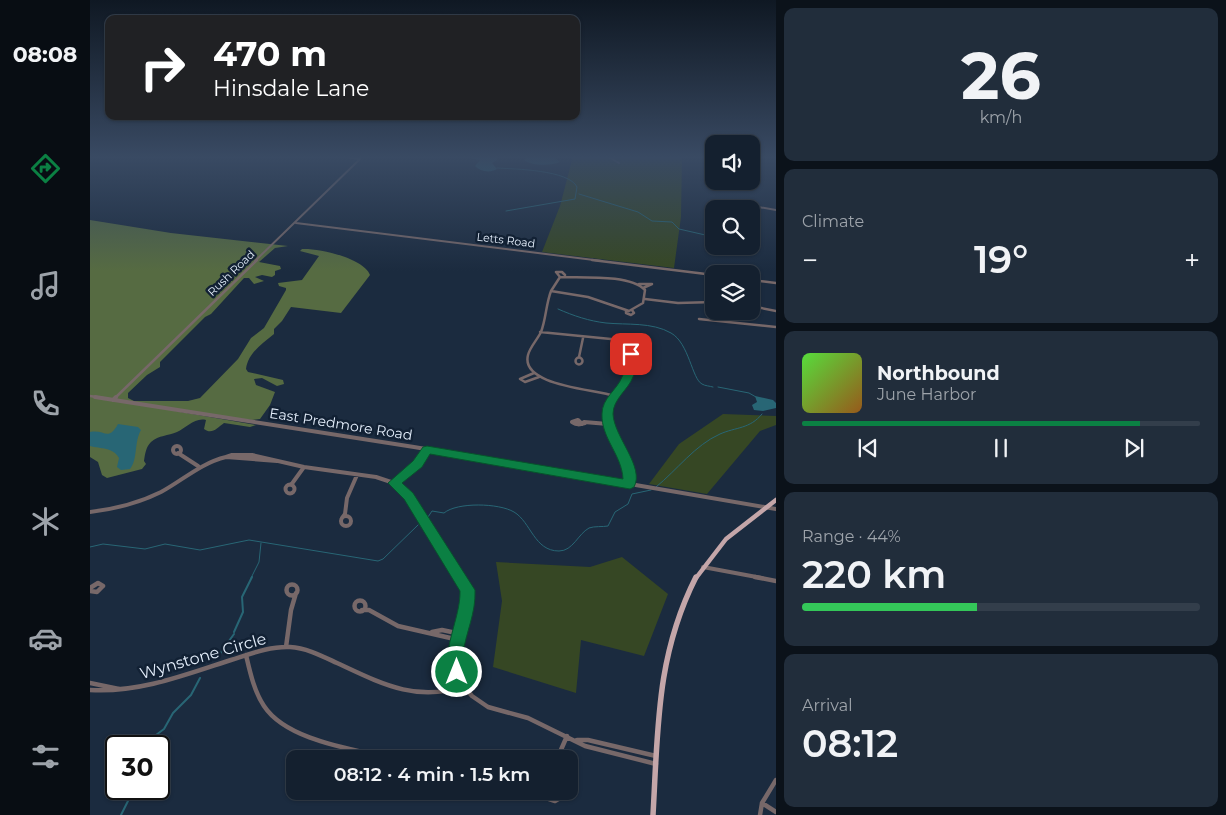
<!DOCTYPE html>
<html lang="en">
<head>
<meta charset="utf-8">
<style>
  body { margin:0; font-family:Montserrat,sans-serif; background:#212d3b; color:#f1f3f6; height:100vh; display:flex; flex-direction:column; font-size:19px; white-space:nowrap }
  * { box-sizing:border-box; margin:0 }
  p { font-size:16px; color:#9da3aa }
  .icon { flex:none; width:28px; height:28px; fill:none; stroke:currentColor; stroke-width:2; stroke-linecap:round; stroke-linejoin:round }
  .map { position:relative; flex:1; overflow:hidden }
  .panel { display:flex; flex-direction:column; gap:8px; padding:8px; background:#0b121a; width:450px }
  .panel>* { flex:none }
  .top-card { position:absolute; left:15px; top:15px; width:475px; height:105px; border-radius:10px; box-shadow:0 1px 4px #0004,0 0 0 1px #333e4b; background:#202124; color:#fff; overflow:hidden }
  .tools { position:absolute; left:615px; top:135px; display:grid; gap:10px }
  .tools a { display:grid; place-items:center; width:55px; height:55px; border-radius:10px; background:#14202f; box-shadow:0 1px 4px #0004,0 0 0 1px #333e4b; font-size:25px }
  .speed { position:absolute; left:15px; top:735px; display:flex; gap:10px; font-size:25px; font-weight:700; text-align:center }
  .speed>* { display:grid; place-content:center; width:65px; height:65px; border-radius:50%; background:#14202f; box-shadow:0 1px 4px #0004,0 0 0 1px #333e4b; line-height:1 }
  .speed .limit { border:2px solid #111; border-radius:8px; background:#fff; color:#111 }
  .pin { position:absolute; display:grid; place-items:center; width:42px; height:42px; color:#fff; margin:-21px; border-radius:10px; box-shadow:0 2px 8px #0006 }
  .me { position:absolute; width:55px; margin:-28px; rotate:0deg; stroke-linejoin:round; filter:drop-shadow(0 0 4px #0008) }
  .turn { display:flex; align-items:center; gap:18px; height:105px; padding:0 25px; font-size:22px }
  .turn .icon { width:65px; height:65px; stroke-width:2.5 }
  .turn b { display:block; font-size:35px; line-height:42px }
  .big { font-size:38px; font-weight:600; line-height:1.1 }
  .panel .widget { flex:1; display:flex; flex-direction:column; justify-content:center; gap:8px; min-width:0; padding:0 18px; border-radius:10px; background:#212d3b }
  .panel .dial { align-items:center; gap:0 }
  .dial b { font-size:65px; line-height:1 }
  .song { display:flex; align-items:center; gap:15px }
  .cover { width:60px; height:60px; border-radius:8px; background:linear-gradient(135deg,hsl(110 70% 55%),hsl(30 70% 35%)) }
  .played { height:5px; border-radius:2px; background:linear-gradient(90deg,#0b8043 85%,#333e4b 85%) }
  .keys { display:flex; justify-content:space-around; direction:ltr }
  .heat { display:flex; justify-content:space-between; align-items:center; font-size:28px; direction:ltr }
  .charge { height:8px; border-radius:4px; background:linear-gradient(90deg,#34c759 44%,#333e4b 0) }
  .trip { position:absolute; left:196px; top:750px; width:292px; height:50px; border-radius:10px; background:#14202f; box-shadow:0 1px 4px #0004,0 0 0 1px #333e4b; font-weight:600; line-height:50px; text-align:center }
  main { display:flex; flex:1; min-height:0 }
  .tab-bar { display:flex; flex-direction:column; width:90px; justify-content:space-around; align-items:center; background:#080d13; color:#9da3aa }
  .tab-bar .icon { width:35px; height:35px }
  .tab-bar .current { color:#0b8043 }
  .tab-bar b { font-size:22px; color:#f1f3f6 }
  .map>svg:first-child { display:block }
  .green { fill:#364724 }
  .forest { fill:#566b42 }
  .water { fill:#286675 }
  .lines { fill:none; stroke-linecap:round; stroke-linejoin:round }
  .stream-far1 { stroke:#286675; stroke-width:1 }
  .stream { stroke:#286675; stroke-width:2 }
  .minor-far3 { stroke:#776869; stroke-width:2 }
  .minor-far2 { stroke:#776869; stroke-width:2.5 }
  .minor-far1 { stroke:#776869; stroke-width:4 }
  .minor { stroke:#776869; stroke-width:4.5 }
  .major-far1 { stroke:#c4a6a9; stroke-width:4.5 }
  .major { stroke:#c4a6a9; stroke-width:5.5 }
  .route { fill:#0b8043; stroke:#07532c }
  .labels { text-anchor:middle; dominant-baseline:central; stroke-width:5; stroke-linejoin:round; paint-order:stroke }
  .far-street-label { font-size:11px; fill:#e4eefb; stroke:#122134 }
  .street-label { font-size:14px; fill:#e4eefb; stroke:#122134 }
  .near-street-label { font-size:16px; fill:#e4eefb; stroke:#122134 }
</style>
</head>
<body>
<main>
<nav class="tab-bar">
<b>08:08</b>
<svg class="icon current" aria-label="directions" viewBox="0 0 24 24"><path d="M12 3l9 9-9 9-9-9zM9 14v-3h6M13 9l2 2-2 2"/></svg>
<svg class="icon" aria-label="music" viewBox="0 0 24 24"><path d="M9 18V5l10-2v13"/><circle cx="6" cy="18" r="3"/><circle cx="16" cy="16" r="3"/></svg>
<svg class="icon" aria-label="phone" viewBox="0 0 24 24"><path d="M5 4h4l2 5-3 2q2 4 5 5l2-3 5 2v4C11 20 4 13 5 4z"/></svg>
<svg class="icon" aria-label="climate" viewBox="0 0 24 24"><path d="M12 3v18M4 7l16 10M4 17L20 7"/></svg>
<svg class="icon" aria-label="car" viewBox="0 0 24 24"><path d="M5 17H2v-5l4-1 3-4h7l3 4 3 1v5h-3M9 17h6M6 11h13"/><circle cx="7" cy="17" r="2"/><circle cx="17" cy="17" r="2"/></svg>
<svg class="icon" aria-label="filters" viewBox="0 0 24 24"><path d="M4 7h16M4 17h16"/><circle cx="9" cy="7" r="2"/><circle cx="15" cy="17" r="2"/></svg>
</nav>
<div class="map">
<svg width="686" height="815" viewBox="0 0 686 815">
  <rect width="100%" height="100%" fill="#1b2b3f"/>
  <path class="green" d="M483,156L592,157L591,217L584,268L452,252L470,206Z
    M633,414L686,416V425L670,431L617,494L559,484L589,444Z
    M532,557L578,594L554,656L491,640L486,693L403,667L412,601L406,562L500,567Z"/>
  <path class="forest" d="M0,220L81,233L198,246L185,248L169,262L190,266L191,269L185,271V275L182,277L172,275L165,277L174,281L164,284L159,278H154L121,314L115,317L70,362V367L57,375L38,393V398L44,401H98L110,398L148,359L161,338L174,328L196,290V288L189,286L188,283L212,280L229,256L210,251L212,249C228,248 274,258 280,275L251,313L201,307L192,321L184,329V334C172,344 158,353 156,369L158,372L193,380L194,384L187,386L172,378L164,379L166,385L185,392L180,405L170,419L162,420L85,411L166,425L160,427L134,423C127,428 122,435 114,429L116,420C105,417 96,428 87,432C78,436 69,435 61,442C56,447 55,454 54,461L56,464L52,469L17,478L12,475L8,462L0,457Z"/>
  <path class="water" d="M369,156H407V160L402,163L407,169C401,173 390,172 385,166L390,160Z
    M432,156H463L470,162C461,166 442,166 434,160L437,157Z
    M665,396L683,400L686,403V408L673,411L664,410L662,405L667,402Z
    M28,424L48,427L51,430C44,442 48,459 40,469L31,470L27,467L29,458C23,447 11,449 0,446V432C15,429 18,442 28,424Z"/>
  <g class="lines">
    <path class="stream-far1" d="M407,168C425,169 479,170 487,187L485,199L416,211
      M489,194L548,212L562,221L582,222L589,229L624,237
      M468,309C484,316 499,321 516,323C537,325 562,322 581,333C599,343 602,379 612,384C615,386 620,386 623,387
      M628,387L659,393L666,397
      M566,487C587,470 605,445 630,434C646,427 660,429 672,414
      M338,517L342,511L354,513C367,502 409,503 424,512C441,522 444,551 469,551C483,551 488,534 499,528C504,526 513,527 518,526L525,512L538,504L542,494L561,490
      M0,547L13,544L55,549L75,544L110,550L159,540L288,561L293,559L328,525
      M161,578L169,562L171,543"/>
    <path class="stream" d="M144,632L153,612L152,597L162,577
      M129,655L144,634
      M64,746L62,738L74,729L83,713L101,695L110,678
      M31,815L44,789"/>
    <path class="minor-far3" d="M517,156L529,163
      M651,204L686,210
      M206,223L512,261
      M165,261L270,159L249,156"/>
    <path class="minor-far2" d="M502,260L624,275
      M470,277L466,272H472L475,275
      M470,277C493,278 539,274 555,290L553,303L539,311L498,297L461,291Z
      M661,280L686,283
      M549,284H562L553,288
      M461,291C456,304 456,319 451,332C447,340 440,347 438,355C430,386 505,389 524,396
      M555,299L588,303L624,302
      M661,306L686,311
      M536,310V313L541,315L544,313L542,310
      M609,319L686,327
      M450,332L531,340L536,343C545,372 536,375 522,398
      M531,340L535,337L540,339L536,342
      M489,357L493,338
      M485.5 361a3.5 3.5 0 1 1 7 0a3.5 3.5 0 1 1-7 0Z
      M444,373L430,379L435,382L449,377
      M0,396L13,398
      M25,398L167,260"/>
    <path class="minor-far1" d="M5,397L324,447L686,509
      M522,397C508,422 529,440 537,464C539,471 539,477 539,484
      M23,400L26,397
      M494,422L518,424
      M492,424L488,420L482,422C487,425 489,425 495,423
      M83 450a4 4 0 1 1 8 0a4 4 0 1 1-8 0Z
      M88,453L108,466
      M187,461L136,457L142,455H162L214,467L286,477L304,483L318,496L370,578
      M304,483L328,464L337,450
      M195.5 489a4.5 4.5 0 1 1 9 0a4.5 4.5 0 1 1-9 0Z
      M201,485L214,467
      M0,512C25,509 49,503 71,492C93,480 111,463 136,457
      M251 521a5 5 0 1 1 10 0a5 5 0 1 1-10 0Z
      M252,518L255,514L257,498L267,475
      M613,567L672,578"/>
    <path class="minor" d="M369,577L377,590L378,605L365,654V666L371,683L382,696L398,707L438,718L495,746L566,764
      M665,577L686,581
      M196.5 590a5.5 5.5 0 1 1 11 0a5.5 5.5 0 1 1-11 0Z
      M0,588L8,583L13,586L7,592L0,591
      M264.5 606a5.5 5.5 0 1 1 11 0a5.5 5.5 0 1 1-11 0Z
      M272,610H279L308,626L369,640
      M342,632L352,630L371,634
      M196,647L201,610L206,593
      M156,655C160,672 164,691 174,706C197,741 264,749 303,759
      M0,683L29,689
      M0,690C49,693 95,675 141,660C160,654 180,646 200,647C217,648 232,656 247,663C290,683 327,703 374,686
      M487,740H498L566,756
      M467,759L477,736
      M452,791L459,799L465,801L470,798V791
      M672,803L686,812
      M670,815L672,803L686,780"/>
    <path class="major-far1" d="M606,578L636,539L686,500"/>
    <path class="major" d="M563,815C568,729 566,656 606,577"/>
  </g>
  <linearGradient id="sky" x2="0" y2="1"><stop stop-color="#0f1823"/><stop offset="0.58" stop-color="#394a63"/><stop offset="1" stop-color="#394a63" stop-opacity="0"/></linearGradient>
  <rect width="686" height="271" fill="url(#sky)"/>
  <path class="route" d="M541,351L546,354C546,362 546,370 543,377C538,390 523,399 523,414C524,437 555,467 544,487L540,489L340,454L332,467L312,483L323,493L385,590C386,614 376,631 373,654C373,662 376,669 372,678L367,680L361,678C349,654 371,618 370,591L314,499L298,483L323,461L333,447L337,446L533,479C532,455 511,438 512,414C512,398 527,390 532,377C536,370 536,362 536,354Z"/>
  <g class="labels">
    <g class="far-street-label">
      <text transform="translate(416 240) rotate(7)">Letts Road</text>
      <text transform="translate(141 273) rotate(-44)">Rush Road</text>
    </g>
    <g class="street-label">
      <text transform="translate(251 424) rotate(9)">East Predmore Road</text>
    </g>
    <g class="near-street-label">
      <text transform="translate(113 656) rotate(-16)">Wynstone Circle</text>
    </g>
  </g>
</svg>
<div class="tools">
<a><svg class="icon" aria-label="sound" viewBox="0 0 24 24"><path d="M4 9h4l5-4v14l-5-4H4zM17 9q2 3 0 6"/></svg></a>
<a><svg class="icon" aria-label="search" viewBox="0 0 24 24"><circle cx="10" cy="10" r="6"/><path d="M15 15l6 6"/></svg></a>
<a><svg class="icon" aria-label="layers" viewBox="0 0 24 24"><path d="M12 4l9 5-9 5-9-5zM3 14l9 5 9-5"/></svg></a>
</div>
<div class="speed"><div class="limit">30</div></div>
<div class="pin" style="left:541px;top:354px;background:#d93025"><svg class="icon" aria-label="arrive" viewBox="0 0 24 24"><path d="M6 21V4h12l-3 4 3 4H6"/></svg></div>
<svg class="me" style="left:367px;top:672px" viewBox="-20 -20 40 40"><circle r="17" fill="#0b8043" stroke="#fff" stroke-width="3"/><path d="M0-11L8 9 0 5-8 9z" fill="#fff"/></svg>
<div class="trip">08:12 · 4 min · 1.5 km</div>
<div class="top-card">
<div class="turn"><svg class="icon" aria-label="right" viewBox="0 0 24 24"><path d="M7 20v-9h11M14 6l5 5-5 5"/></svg><div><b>470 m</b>Hinsdale Lane</div></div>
</div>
</div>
<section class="panel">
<div class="widget dial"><b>26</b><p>km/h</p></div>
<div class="widget"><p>Climate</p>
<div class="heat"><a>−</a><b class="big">19°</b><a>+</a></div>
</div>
<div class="widget">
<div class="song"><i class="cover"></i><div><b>Northbound</b><p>June Harbor</p></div></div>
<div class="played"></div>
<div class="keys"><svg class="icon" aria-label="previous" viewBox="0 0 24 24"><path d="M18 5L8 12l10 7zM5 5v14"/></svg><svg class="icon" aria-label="pause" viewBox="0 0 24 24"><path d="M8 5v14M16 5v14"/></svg><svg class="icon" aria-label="next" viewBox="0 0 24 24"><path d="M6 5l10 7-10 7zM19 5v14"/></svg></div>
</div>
<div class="widget"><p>Range · 44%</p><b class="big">220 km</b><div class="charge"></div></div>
<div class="widget"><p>Arrival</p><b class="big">08:12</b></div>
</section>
</main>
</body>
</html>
